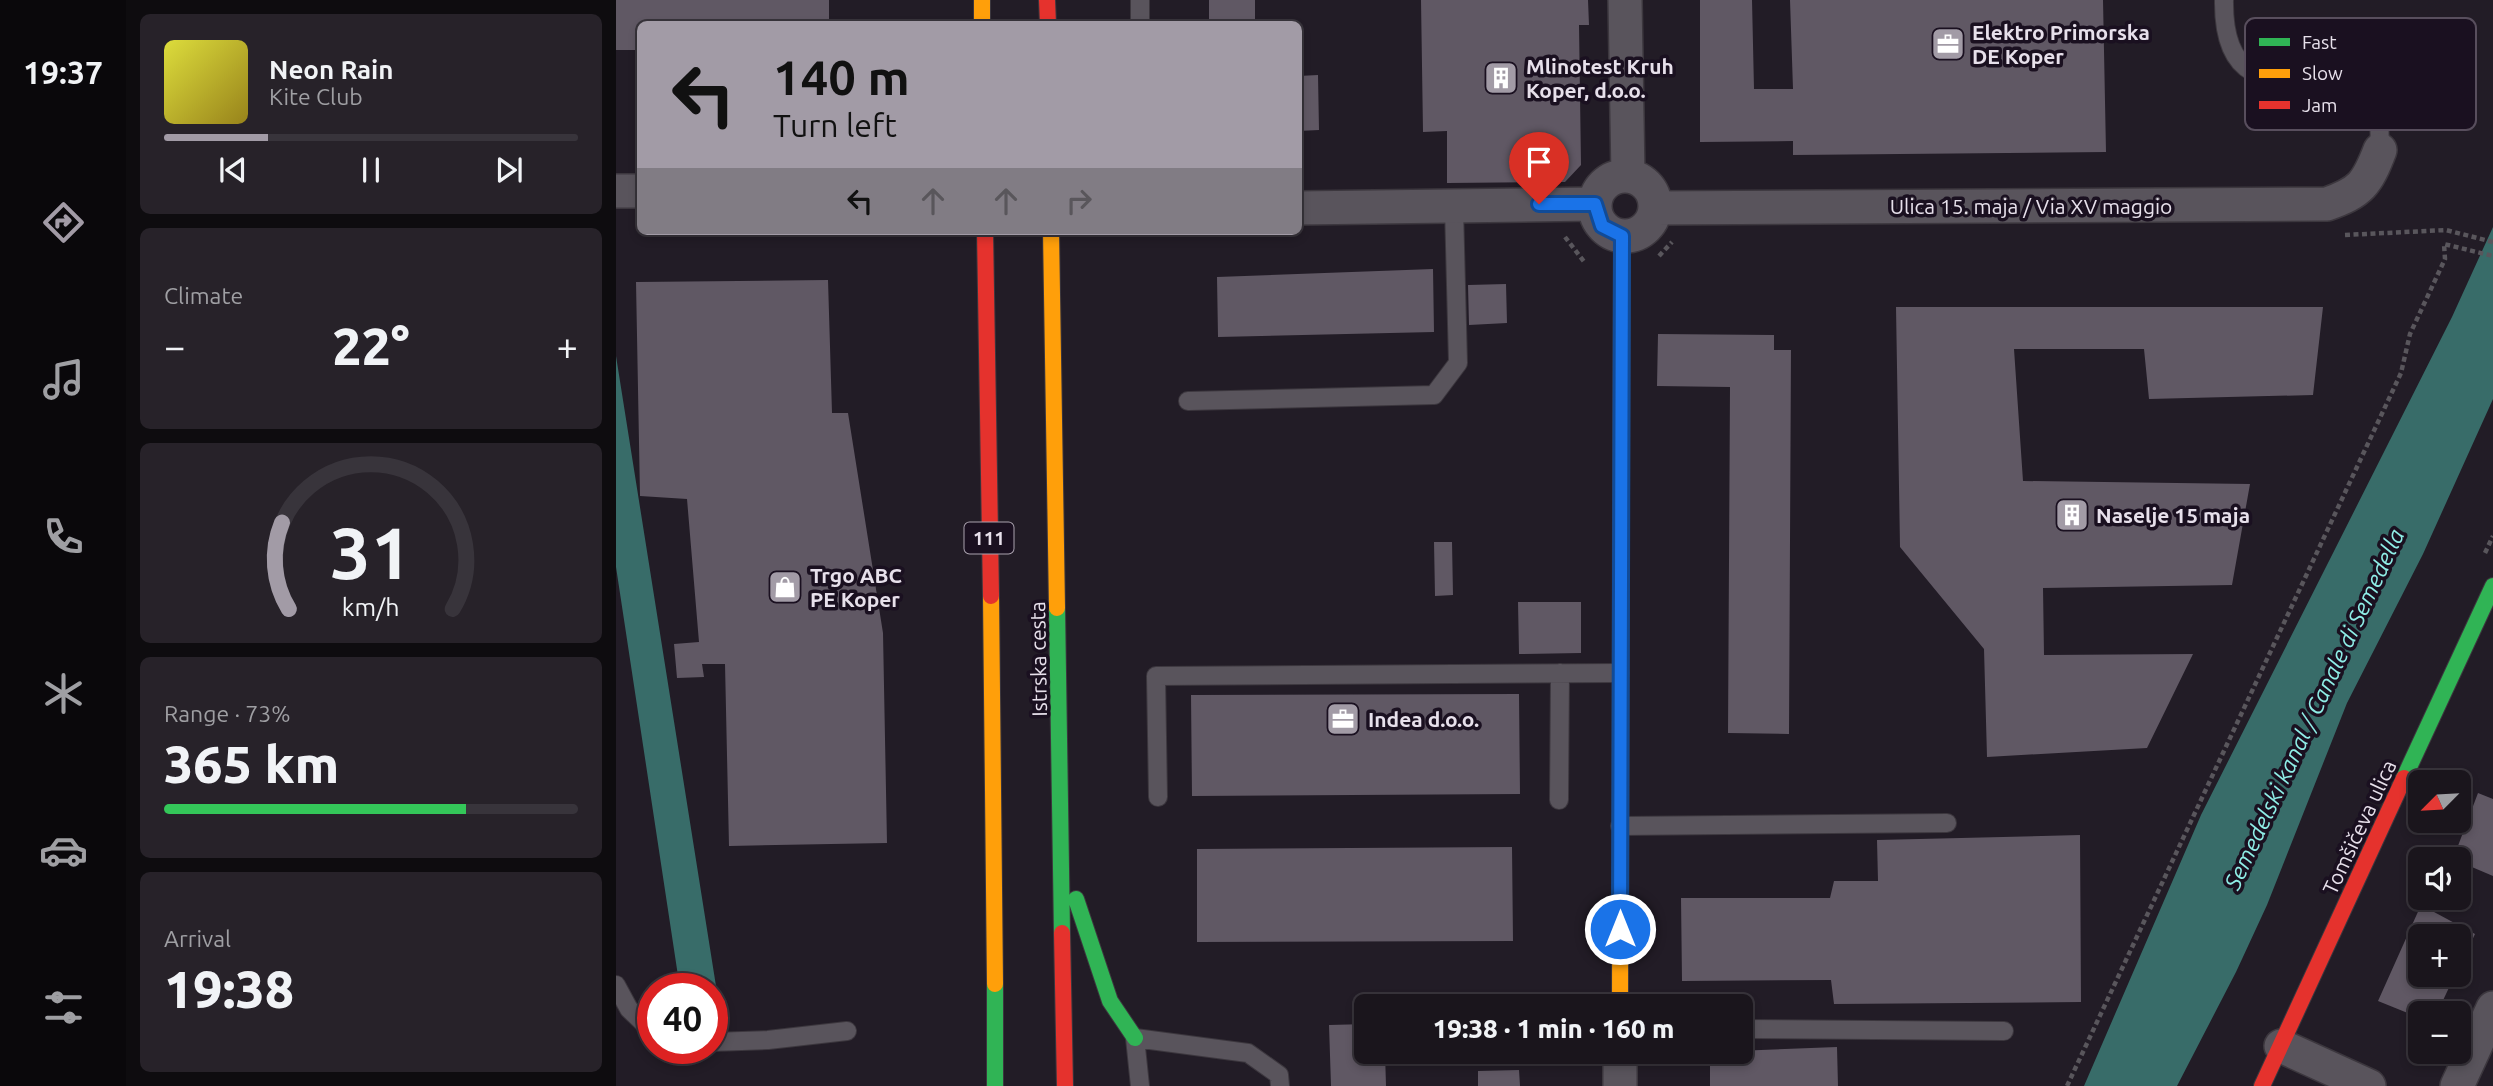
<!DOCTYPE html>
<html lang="en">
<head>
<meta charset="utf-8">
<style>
  body { margin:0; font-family:Ubuntu,sans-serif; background:#272229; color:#f1f3f6; height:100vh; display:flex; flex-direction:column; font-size:26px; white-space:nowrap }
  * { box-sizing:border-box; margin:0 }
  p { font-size:23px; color:#9f9fa3 }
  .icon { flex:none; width:38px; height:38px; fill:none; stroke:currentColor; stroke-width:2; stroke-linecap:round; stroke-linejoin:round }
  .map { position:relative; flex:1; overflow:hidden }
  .details { display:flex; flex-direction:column; gap:14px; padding:14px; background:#0e0c0f; width:490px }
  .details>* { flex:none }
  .top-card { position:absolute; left:21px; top:21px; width:665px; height:214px; border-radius:10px; box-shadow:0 4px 10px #0003,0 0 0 2px #38343b; background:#a29ba6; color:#111; overflow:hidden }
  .needle { width:46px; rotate:246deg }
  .fabs { position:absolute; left:1792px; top:770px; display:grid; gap:14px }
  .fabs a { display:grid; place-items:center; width:63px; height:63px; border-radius:10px; background:#1a151c; box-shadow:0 4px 10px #0003,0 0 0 2px #38343b; font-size:35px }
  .speed { position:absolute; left:21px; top:973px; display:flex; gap:14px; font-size:35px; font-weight:700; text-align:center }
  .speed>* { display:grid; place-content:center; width:91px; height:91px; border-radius:50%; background:#1a151c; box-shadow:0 4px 10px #0003,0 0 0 2px #38343b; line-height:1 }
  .speed .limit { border:10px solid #d22; background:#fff; color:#111 }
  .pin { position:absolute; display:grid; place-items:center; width:60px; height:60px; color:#fff; margin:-72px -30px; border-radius:50% 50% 50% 0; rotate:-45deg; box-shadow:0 0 7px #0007 }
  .pin .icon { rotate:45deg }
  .me { position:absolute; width:77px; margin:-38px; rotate:0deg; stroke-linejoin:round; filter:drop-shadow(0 0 5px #0008) }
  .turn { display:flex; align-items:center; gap:24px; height:147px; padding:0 21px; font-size:32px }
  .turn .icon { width:91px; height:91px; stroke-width:2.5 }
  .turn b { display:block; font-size:49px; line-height:60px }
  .lanes { display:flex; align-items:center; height:66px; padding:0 21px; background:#0003; justify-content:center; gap:35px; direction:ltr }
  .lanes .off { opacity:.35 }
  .big { font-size:52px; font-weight:800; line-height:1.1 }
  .details .tile { flex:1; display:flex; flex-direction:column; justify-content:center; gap:10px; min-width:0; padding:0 24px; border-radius:10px; background:#272229 }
  .details .dial { align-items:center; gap:0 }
  .dial svg { height:182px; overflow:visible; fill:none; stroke:#38343b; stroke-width:7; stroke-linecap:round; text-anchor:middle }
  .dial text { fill:#f1f3f6; stroke:none }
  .song { display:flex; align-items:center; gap:21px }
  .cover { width:84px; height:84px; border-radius:10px; background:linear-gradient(135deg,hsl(60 70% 55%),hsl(50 70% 35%)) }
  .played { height:7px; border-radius:4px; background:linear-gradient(90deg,#a29ba6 25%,#38343b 25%) }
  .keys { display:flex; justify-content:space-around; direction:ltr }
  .heat { display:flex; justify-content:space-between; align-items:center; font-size:38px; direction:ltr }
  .charge { height:10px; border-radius:5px; background:linear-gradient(90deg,#34c759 73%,#38343b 0) }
  .trip { position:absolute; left:738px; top:994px; width:399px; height:70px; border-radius:10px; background:#1a151c; box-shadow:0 4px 10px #0003,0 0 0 2px #38343b; font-weight:800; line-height:70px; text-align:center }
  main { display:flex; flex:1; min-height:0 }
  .dock { display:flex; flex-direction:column; width:126px; justify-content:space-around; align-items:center; background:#0a080b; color:#9f9fa3 }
  .dock .icon { width:49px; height:49px }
  .dock .active { color:#a29ba6 }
  .dock b { font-size:32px; color:#f1f3f6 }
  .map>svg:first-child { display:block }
  .water { fill:#386c69 }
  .building { fill:#605864 }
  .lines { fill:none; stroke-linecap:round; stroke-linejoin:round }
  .lane-casing { stroke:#3c373e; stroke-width:20 }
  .street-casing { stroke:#3c373e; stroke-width:36 }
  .fast-casing { stroke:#3c373e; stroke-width:18 }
  .slow-casing { stroke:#3c373e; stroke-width:18 }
  .jam-casing { stroke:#3c373e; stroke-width:18 }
  .path { stroke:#59565c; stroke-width:4.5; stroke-dasharray:5 3.5; stroke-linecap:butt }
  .lane { stroke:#59545c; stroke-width:18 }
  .street { stroke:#59545c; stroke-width:33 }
  .fast { stroke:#30b455; stroke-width:16 }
  .slow { stroke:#ff9f0a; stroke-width:16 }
  .jam { stroke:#e5322d; stroke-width:16 }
  .route-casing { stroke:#114b97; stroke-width:18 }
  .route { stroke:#1a73e8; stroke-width:12 }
  .labels { text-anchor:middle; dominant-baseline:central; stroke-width:7; stroke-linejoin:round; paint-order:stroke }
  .shield { fill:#1a1020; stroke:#aaa2ae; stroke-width:2 }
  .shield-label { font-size:19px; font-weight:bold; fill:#e7e0eb }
  .poi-label { font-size:21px; font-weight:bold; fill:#e7e0eb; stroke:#1a1020; text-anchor:start }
  .street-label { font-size:21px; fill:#e7e0eb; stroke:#1a1020 }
  .water-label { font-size:23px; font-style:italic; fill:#8feee7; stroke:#1a1020 }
  .key { fill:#1a1020; stroke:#584e5d; stroke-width:2 }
  .key-label { font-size:19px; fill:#e7e0eb }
</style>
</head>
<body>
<main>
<nav class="dock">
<b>19:37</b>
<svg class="icon active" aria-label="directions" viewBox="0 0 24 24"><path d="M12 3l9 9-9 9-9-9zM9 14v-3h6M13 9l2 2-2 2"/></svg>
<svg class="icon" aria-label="music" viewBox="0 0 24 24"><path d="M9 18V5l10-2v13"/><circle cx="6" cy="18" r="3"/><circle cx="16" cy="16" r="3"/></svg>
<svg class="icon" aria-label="phone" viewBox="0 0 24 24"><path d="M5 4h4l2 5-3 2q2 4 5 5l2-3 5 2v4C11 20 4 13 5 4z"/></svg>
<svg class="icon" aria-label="climate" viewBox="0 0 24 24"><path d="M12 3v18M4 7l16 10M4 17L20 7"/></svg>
<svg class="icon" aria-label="car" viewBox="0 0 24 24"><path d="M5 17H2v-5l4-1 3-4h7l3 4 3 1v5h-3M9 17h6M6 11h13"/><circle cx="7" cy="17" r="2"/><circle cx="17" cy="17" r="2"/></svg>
<svg class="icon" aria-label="filters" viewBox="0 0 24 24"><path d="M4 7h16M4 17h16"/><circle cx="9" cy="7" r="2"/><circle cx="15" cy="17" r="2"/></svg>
</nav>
<section class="details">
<div class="tile">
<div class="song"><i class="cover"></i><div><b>Neon Rain</b><p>Kite Club</p></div></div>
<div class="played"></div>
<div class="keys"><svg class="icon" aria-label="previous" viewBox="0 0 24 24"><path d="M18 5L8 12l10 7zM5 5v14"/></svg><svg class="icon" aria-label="pause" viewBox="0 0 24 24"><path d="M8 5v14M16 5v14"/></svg><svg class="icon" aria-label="next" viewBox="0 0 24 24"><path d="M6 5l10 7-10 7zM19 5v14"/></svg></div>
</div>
<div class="tile"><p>Climate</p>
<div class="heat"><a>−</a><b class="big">22°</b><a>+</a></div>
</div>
<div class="tile dial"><svg viewBox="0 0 100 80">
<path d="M14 69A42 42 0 1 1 86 69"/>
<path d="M14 69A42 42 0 0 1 11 31" stroke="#a29ba6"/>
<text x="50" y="56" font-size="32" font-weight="700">31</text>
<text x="50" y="72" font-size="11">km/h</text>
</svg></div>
<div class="tile"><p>Range · 73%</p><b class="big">365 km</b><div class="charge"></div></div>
<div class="tile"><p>Arrival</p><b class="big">19:38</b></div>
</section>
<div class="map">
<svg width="1877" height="1086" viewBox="0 0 1877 1086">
  <rect width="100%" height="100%" fill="#221c26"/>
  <path class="water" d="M1877,227V399L1807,554L1731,703L1651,905L1620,972L1561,1086H1468L1585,815L1836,317Z
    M0,356L100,986L96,991L64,989L0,567Z"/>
  <path class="building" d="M0,0H213V24H24V50H0Z
    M593,0H639V24H593Z
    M805,0H972L973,25H963L965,165L949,182L831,183V131L807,132Z
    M1084,0H1136L1138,89H1177L1174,0H1487L1490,152L1177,155V141L1084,142Z
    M702,75L703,130L682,131V76Z
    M817,269L818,332L602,337L601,277Z
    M212,280L216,413H232L267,633L271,843L113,846L109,664H86L88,677L61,678L58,644L83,642L71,499L24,496L20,282Z
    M890,284L891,323L853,325L852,285Z
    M1280,307H1707L1697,395L1533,399L1528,349H1398L1407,481L1634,484L1616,585L1427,588L1428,655L1577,654L1531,748L1371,757L1368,649L1284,547Z
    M1042,334L1158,335V350H1175L1173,734L1112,733L1114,387L1041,386Z
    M818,542H836L837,595L819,596Z
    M902,602H965V653L903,654Z
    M903,694L904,794L576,796L575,695Z
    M1862,793L1877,799V876L1837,859Z
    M1464,835L1465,1002L1218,1004L1215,980L1066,981L1065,898H1214L1218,881H1262L1261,840Z
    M896,847L897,941L581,942V849Z
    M1805,905L1859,934L1843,968V936H1804V975H1839L1821,1013H1804V1018L1762,1001Z
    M751,1024V1052H769L770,1086H715L713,1025Z
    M1221,1047L1222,1086H1094V1052Z
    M903,1070L904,1086H862V1071Z"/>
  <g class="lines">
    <defs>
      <path id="lane" d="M524,0V24
        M1608,0C1606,134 1729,47 1757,92C1765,105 1763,134 1764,150
        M572,401L818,395L842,363L838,208
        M542,797L540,676L1004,673
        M943,800L944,673
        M1004,826L1331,823
        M0,985L13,1009L37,1032
        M1125,1029L1388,1031
        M96,1042L152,1040L231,1031
        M524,1086L519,1038L632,1053L663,1075L664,1086"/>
      <path id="street" d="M1009,0L1012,176
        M979 206a30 30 0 1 1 60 0a30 30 0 1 1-60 0Z
        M0,191H24
        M682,208L979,204
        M1039,208L1711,204C1745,192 1751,184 1764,150
        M1665,1046L1753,1086
        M1004,1086V1052
        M1841,1086L1877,1008"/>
      <path id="fast" d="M441,608L446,933
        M1788,778L1877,586
        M460,899L494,1001L519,1038
        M379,984V1086"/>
      <path id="slow" d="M366,0V24
        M435,231L441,608
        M375,596L379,984
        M1004,1006L1005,500"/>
      <path id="jam" d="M431,0L432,24
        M369,231L375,596
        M1005,500L1006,236
        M446,933L449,1086
        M1646,1086L1788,778"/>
    </defs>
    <use href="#lane" class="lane-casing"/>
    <use href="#street" class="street-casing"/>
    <use href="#fast" class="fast-casing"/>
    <use href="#slow" class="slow-casing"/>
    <use href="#jam" class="jam-casing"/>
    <path class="path" d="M1729,235L1830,230L1877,242
      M949,237L969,263
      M1043,256L1056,242
      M1869,553L1877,536
      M1451,1086L1785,373L1794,334L1829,259L1828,244L1877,256"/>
    <use href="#lane" class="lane"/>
    <use href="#street" class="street"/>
    <use href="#fast" class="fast"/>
    <use href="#slow" class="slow"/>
    <use href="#jam" class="jam"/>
  </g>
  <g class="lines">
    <defs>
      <path id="route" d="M923,204H979L986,226L1006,236L1004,929"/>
    </defs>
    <use href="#route" class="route-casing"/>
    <use href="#route" class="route"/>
  </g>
  <defs>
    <symbol id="office-square" viewBox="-11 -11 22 22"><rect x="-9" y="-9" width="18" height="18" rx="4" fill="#a29ba6" stroke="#1a1020"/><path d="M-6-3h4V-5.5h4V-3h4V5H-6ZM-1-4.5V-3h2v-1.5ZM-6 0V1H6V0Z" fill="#fff"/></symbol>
    <symbol id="building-square" viewBox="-11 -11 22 22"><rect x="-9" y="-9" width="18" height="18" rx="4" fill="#a29ba6" stroke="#1a1020"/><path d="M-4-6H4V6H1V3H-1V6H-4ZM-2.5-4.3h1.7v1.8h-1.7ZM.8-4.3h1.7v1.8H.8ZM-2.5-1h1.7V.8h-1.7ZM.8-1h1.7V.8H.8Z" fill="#fff"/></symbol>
    <symbol id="shop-square" viewBox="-11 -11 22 22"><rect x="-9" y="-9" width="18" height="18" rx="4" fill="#a29ba6" stroke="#1a1020"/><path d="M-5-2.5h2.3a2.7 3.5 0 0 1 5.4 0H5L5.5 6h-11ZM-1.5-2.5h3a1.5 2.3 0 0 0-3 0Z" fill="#fff"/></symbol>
  </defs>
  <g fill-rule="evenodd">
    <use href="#office-square" x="1313" y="25" width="38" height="38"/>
    <use href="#building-square" x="866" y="59" width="38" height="38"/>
    <use href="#building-square" x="1437" y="496" width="38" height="38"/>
    <use href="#shop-square" x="150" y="568" width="38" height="38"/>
    <use href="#office-square" x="708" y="700" width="38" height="38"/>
  </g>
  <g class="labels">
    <rect class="shield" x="348.5" y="522.5" width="49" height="31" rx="5"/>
    <g class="shield-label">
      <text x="373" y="538">111</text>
    </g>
    <g class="poi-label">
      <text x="1356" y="32">Elektro Primorska<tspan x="1356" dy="24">DE Koper</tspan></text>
      <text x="910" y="66">Mlinotest Kruh<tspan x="910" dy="24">Koper, d.o.o.</tspan></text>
      <text x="1480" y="515">Naselje 15 maja</text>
      <text x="194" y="575">Trgo ABC<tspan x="194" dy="24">PE Koper</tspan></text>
      <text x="752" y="719">Indea d.o.o.</text>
    </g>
    <g class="street-label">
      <text x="1415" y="206">Ulica 15. maja / Via XV maggio</text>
      <text transform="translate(422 659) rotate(-91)">Istrska cesta</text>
      <text transform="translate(1743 827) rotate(-65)">Tomšičeva ulica</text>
    </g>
    <g class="water-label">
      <text transform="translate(1698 709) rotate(-65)">Semedelski kanal / Canale di Semedella</text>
    </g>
  </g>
  <rect x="1629" y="18" width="231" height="112" rx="10" class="key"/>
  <rect x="1643" y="38" width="31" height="8" fill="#30b455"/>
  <rect x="1643" y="69" width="31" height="9" fill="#ff9f0a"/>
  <rect x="1643" y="101" width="31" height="8" fill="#e5322d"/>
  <g class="key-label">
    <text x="1686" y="49">Fast</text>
    <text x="1686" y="80">Slow</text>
    <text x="1686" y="112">Jam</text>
  </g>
</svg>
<div class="fabs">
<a><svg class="needle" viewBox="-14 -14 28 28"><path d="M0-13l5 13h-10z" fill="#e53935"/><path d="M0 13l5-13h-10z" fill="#9f9fa3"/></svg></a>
<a><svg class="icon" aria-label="sound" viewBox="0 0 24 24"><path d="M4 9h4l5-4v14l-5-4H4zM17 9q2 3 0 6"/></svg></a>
<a>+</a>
<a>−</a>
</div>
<div class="speed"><div class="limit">40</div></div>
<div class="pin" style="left:923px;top:204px;background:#d93025"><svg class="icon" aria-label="arrive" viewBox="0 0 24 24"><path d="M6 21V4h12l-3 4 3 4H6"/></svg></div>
<svg class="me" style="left:1004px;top:929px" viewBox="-20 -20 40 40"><circle r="17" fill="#1a73e8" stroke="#fff" stroke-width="3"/><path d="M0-11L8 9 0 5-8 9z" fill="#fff"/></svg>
<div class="trip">19:38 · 1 min · 160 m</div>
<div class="top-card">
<div class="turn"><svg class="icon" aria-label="left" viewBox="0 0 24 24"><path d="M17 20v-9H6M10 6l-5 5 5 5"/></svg><div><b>140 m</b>Turn left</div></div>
<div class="lanes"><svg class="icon" aria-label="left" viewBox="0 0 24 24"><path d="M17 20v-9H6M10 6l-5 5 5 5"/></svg><svg class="icon off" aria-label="ahead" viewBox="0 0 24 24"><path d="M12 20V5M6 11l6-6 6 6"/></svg><svg class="icon off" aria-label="ahead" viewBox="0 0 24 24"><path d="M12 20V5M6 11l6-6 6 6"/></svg><svg class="icon off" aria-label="right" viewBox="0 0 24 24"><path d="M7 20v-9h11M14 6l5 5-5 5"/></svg></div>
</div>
</div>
</main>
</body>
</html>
